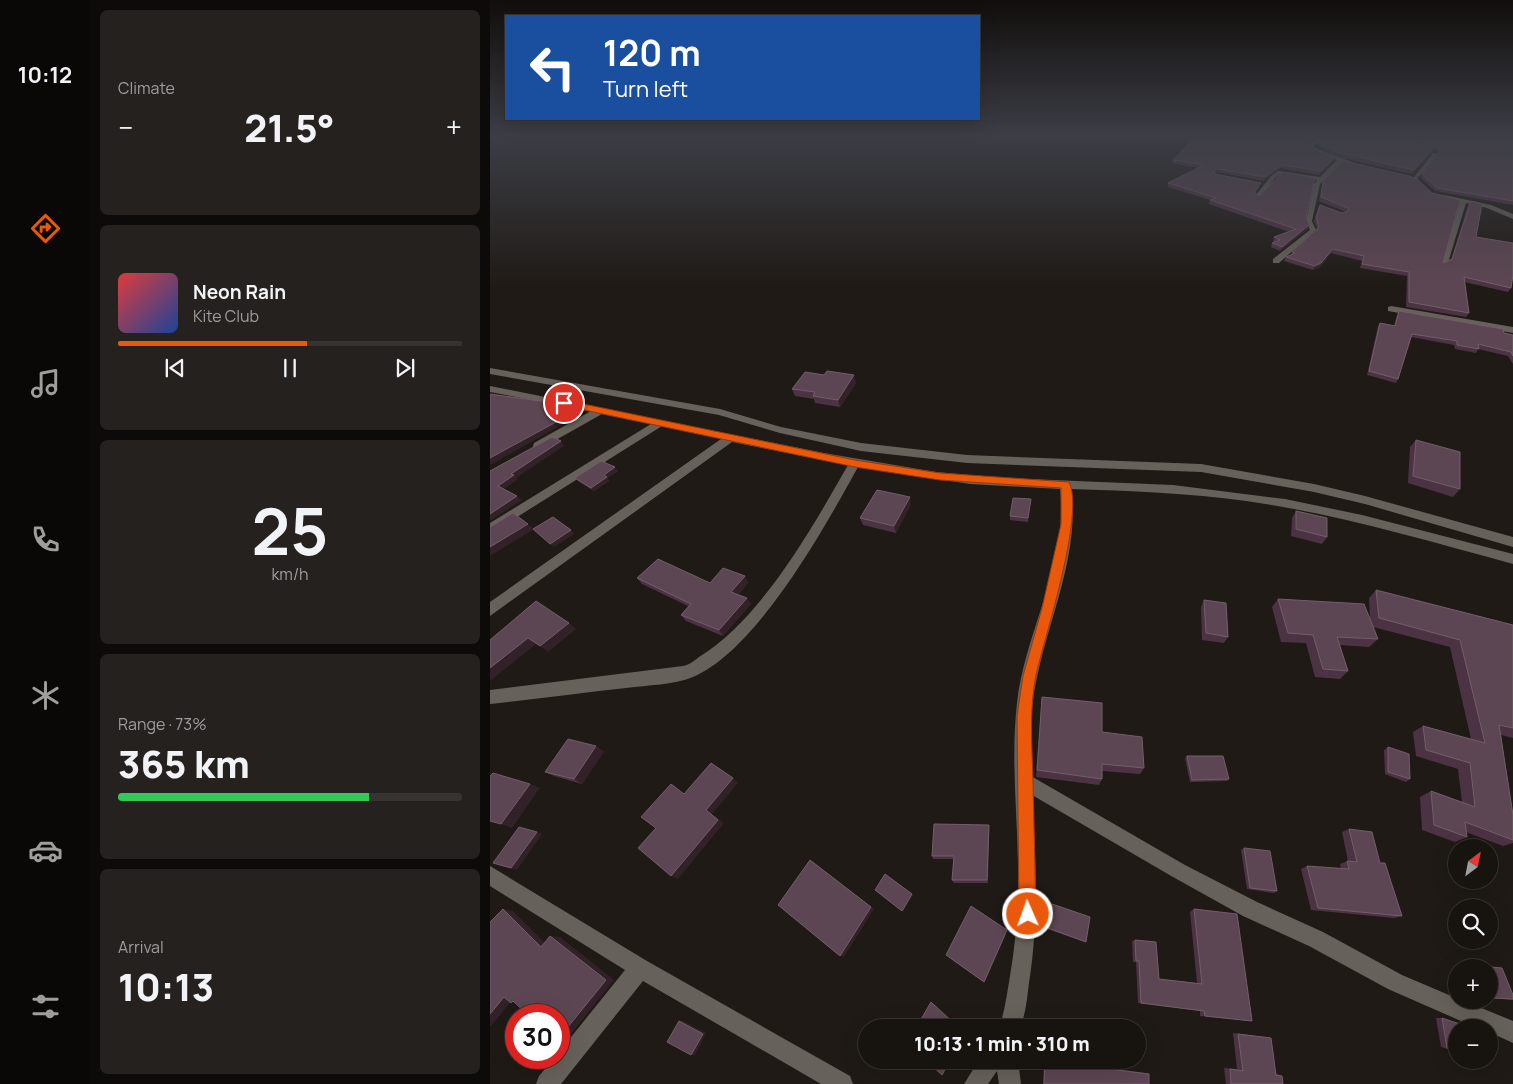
<!DOCTYPE html>
<html lang="en">
<head>
<meta charset="utf-8">
<style>
  body { margin:0; font-family:Manrope,sans-serif; background:#24211e; color:#f1f3f6; height:100vh; display:flex; flex-direction:column; font-size:19px; white-space:nowrap }
  * { box-sizing:border-box; margin:0 }
  p { font-size:16px; color:#9e9e9f }
  .icon { flex:none; width:28px; height:28px; fill:none; stroke:currentColor; stroke-width:2; stroke-linecap:round; stroke-linejoin:round }
  .map { position:relative; flex:1; overflow:hidden }
  .panel { display:flex; flex-direction:column; gap:10px; padding:10px; background:#0d0b09; width:400px }
  .panel>* { flex:none }
  .top-card { position:absolute; left:15px; top:15px; width:475px; height:105px; border-radius:0px; box-shadow:0 5px 20px #0002,0 0 0 1px #363330; background:#1a4fa0; color:#fff; overflow:hidden }
  .needle { width:32px; rotate:32deg }
  .tools { position:absolute; left:958px; top:839px; display:grid; gap:10px }
  .tools a { display:grid; place-items:center; width:50px; height:50px; border-radius:50%; background:#171410; box-shadow:0 5px 20px #0002,0 0 0 1px #363330; font-size:25px }
  .speed { position:absolute; left:15px; top:1004px; display:flex; gap:10px; font-size:25px; font-weight:700; text-align:center }
  .speed>* { display:grid; place-content:center; width:65px; height:65px; border-radius:50%; background:#171410; box-shadow:0 5px 20px #0002,0 0 0 1px #363330; line-height:1 }
  .speed .limit { border:8px solid #d22; background:#fff; color:#111 }
  .pin { position:absolute; display:grid; place-items:center; width:42px; height:42px; color:#fff; margin:-21px; border:2px solid #fff; border-radius:50%; box-shadow:0 1px 5px #0007 }
  .me { position:absolute; width:55px; margin:-28px; rotate:358deg; stroke-linejoin:round; filter:drop-shadow(0 0 4px #0008) }
  .turn { display:flex; align-items:center; gap:18px; height:105px; padding:0 15px; font-size:22px }
  .turn .icon { width:65px; height:65px; stroke-width:2.5 }
  .turn b { display:block; font-size:35px; line-height:42px }
  .big { font-size:38px; font-weight:800; line-height:1.1 }
  .panel .card { flex:1; display:flex; flex-direction:column; justify-content:center; gap:8px; min-width:0; padding:0 18px; border-radius:8px; background:#24211e }
  .panel .dial { align-items:center; gap:0 }
  .dial b { font-size:65px; line-height:1 }
  .song { display:flex; align-items:center; gap:15px }
  .cover { width:60px; height:60px; border-radius:8px; background:linear-gradient(135deg,hsl(0 70% 55%),hsl(220 70% 35%)) }
  .played { height:5px; border-radius:2px; background:linear-gradient(90deg,#ea580c 55%,#363330 55%) }
  .keys { display:flex; justify-content:space-around; direction:ltr }
  .heat { display:flex; justify-content:space-between; align-items:center; font-size:28px; direction:ltr }
  .charge { height:8px; border-radius:4px; background:linear-gradient(90deg,#34c759 73%,#363330 0) }
  .trip { position:absolute; left:368px; top:1019px; width:288px; height:50px; border-radius:25px; background:#171410; box-shadow:0 5px 20px #0002,0 0 0 1px #363330; font-weight:800; line-height:50px; text-align:center }
  main { display:flex; flex:1; min-height:0 }
  .tab-bar { display:flex; flex-direction:column; width:90px; justify-content:space-around; align-items:center; background:#090806; color:#9e9e9f }
  .tab-bar .icon { width:35px; height:35px }
  .tab-bar .selected { color:#ea580c }
  .tab-bar b { font-size:22px; color:#f1f3f6 }
  .map>svg:first-child { display:block }
  .lines { fill:none; stroke-linecap:round; stroke-linejoin:round }
  .street { fill:#67615b; fill-rule:evenodd }
  .wall { fill:#4c3343 }
  .shaded-wall { fill:#332129 }
  .building { fill:#5d4653; stroke:#725e68 }
  .route { fill:#ea580c; stroke:#983908 }
</style>
</head>
<body>
<main>
<nav class="tab-bar">
<b>10:12</b>
<svg class="icon selected" aria-label="directions" viewBox="0 0 24 24"><path d="M12 3l9 9-9 9-9-9zM9 14v-3h6M13 9l2 2-2 2"/></svg>
<svg class="icon" aria-label="music" viewBox="0 0 24 24"><path d="M9 18V5l10-2v13"/><circle cx="6" cy="18" r="3"/><circle cx="16" cy="16" r="3"/></svg>
<svg class="icon" aria-label="phone" viewBox="0 0 24 24"><path d="M5 4h4l2 5-3 2q2 4 5 5l2-3 5 2v4C11 20 4 13 5 4z"/></svg>
<svg class="icon" aria-label="climate" viewBox="0 0 24 24"><path d="M12 3v18M4 7l16 10M4 17L20 7"/></svg>
<svg class="icon" aria-label="car" viewBox="0 0 24 24"><path d="M5 17H2v-5l4-1 3-4h7l3 4 3 1v5h-3M9 17h6M6 11h13"/><circle cx="7" cy="17" r="2"/><circle cx="17" cy="17" r="2"/></svg>
<svg class="icon" aria-label="filters" viewBox="0 0 24 24"><path d="M4 7h16M4 17h16"/><circle cx="9" cy="7" r="2"/><circle cx="15" cy="17" r="2"/></svg>
</nav>
<section class="panel">
<div class="card"><p>Climate</p>
<div class="heat"><a>−</a><b class="big">21.5°</b><a>+</a></div>
</div>
<div class="card">
<div class="song"><i class="cover"></i><div><b>Neon Rain</b><p>Kite Club</p></div></div>
<div class="played"></div>
<div class="keys"><svg class="icon" aria-label="previous" viewBox="0 0 24 24"><path d="M18 5L8 12l10 7zM5 5v14"/></svg><svg class="icon" aria-label="pause" viewBox="0 0 24 24"><path d="M8 5v14M16 5v14"/></svg><svg class="icon" aria-label="next" viewBox="0 0 24 24"><path d="M6 5l10 7-10 7zM19 5v14"/></svg></div>
</div>
<div class="card dial"><b>25</b><p>km/h</p></div>
<div class="card"><p>Range · 73%</p><b class="big">365 km</b><div class="charge"></div></div>
<div class="card"><p>Arrival</p><b class="big">10:13</b></div>
</section>
<div class="map">
<svg width="1023" height="1084" viewBox="0 0 1023 1084">
  <rect width="100%" height="100%" fill="#1f1a15"/>
  <g class="lines">
    <path class="street" d="M831,136H837L824,145L825,148L873,166L870,168L852,161L830,184L822,221L826,230L789,263H783V259L820,230L816,221L824,184L827,180L791,174L785,178L770,197L765,196L781,176L788,171L830,177L847,160L820,149L819,144Z
      M943,153L948,154L926,180H922Z
      M954,195L1001,205L1023,214V219L997,208L976,203L958,263L951,265L970,202L952,198Z
      M901,306L1023,327V333L898,311V307Z
      M0,368L230,409L291,427L371,443L477,455L711,464L824,484L875,496L1023,537V547L875,504L824,492L711,472L477,463L371,451L290,433L229,415L0,374Z
      M0,386L334,453L446,472L514,478L683,485L795,499L872,515L1023,554V564C935,540 847,514 756,501C698,493 640,491 581,489C590,551 561,613 548,673C540,706 539,741 541,776L695,865L767,902L833,932L912,975L966,998V1000H972L1023,1021V1043L999,1032V1028H987L898,989L819,946L753,916L683,877L542,795C546,858 549,920 539,983C537,998 536,1013 530,1028H509C515,1011 517,993 520,976C525,946 528,916 528,885C529,824 520,764 527,703C535,631 579,563 570,489L480,484L368,467C335,527 267,650 203,677C183,685 158,685 136,688C91,693 45,699 0,704V690L193,666C199,665 204,661 209,657C272,618 322,528 358,465L242,442L0,616V602L231,439L172,426L0,534V523L161,424L112,414L48,450L44,449L43,446L44,443L101,411L0,392Z
      M0,866L157,961L360,1076L363,1084H331L153,981L71,1084H46L49,1076L64,1058H69V1052L135,970L0,886Z
      M489,1060H528L531,1084H509L507,1071L498,1084H474Z"/>
  </g>
  <path class="wall" d="M702,136H829L819,143L826,150L844,158L843,162L829,175L790,168L774,181L727,172L724,174L770,187L765,193L769,196L816,217L819,225L818,229L790,251L781,247L782,243L784,242L783,241L784,237L799,232L719,204L720,200L678,187V183L709,168L682,163L683,160L704,138L702,137Z
    M1023,136V205L945,191L931,178L932,174L948,153L947,151L942,152L922,174L845,156L827,145L828,142H932L934,137L939,138Z
    M833,181L953,263L961,260L978,205L981,201L986,237L1023,243V279H1022L1021,288L1018,292L974,282L979,313L976,317L916,307L917,276L870,268L872,261L841,253L830,267L823,270L794,261L796,257L801,255L802,252L827,229L824,221L830,205L852,213L856,212L829,201L832,185Z
    M909,311L1023,335V364L1018,356L988,349L986,353L965,349L964,345L921,337L908,379L906,383L877,375L888,326L890,323L904,326L907,315Z
    M366,383L350,407L325,403L324,399L305,396L302,389Z
    M926,440L970,489L963,497L918,483L920,447Z
    M128,471L117,478L119,481L104,491L88,481L85,478Z
    M541,499L538,522L520,520V516Z
    M421,504L406,533L373,525L370,518Z
    M806,511L837,537L832,544L801,536L802,518Z
    M255,576L258,583L248,595L261,604L233,636L196,621L191,615L198,606L152,584L147,578L220,583Z
    M886,590L1023,625V738L1011,735L1023,815V843L1013,846L976,832L977,837L965,842L932,830L930,797L941,791L972,802L968,769L926,756L923,732L933,726L981,739L960,647L883,627L888,639L879,647L850,645L858,671L850,679L825,677L816,643L791,642L782,607L788,599L880,620L879,598Z
    M714,600L738,637L734,643L712,640L711,607Z
    M552,697L612,732L654,768L650,774L612,771V779L609,785L546,777Z
    M898,747L920,779L916,782L895,774L894,750Z
    M114,751L92,784L64,776L55,772Z
    M697,756L739,779L737,781L700,782L695,758Z
    M499,829L498,883H464L462,880L464,859H443L442,856Z
    M859,829L890,863L912,916L904,918L821,910L811,869L817,866L851,869L850,864L858,861L852,832Z
    M754,848L787,891L784,893L757,889L751,850Z
    M562,905L596,942H595L557,929Z
    M704,909L762,1021L710,1016V1011L648,1003L646,962H643L642,941L645,940L669,979L707,983L700,912Z
    M984,966H990L1012,968L1023,995V1000L999,998V968H985Z
    M946,1018H952L966,1028V1052L951,1047Z
    M743,1033L781,1038L786,1074L792,1076L793,1084H736L734,1068L747,1069Z
    M554,1060H586V1063L655,1073L659,1074V1084H553Z"/>
  <path class="shaded-wall" d="M826,136H829L816,145L817,141Z
    M943,148H949L947,151L942,152L922,174L924,170Z
    M844,158L843,162L829,175L831,171Z
    M792,165L790,168L774,181L775,177Z
    M728,169L727,172L723,174L724,171Z
    M819,225L818,229L790,251L792,247Z
    M843,249L841,253L830,267L823,270L825,266Z
    M364,375L366,383L350,407L348,400Z
    M79,415L82,419L0,465V458Z
    M71,441L74,446L26,478L28,479L13,490L8,486L21,474Z
    M125,467L128,471L117,478L119,481L104,491L101,488L114,475Z
    M27,496L32,500L0,521V514Z
    M420,497L421,504L406,533L404,526Z
    M38,524L44,529L0,556V547Z
    M81,530L84,534L64,547L60,544Z
    M255,576L258,583L245,598L241,592Z
    M257,598L261,604L233,636L229,630Z
    M79,623L86,629L58,652L50,646Z
    M38,638L46,644L0,681V668Z
    M106,746L114,751L92,784L84,779Z
    M243,778L248,783L222,814L234,823L188,879L181,876L216,810Z
    M40,784L50,788L22,828L11,824Z
    M47,832L52,834L27,870L21,868Z
    M320,860L384,909L354,957L350,956Z
    M422,894L423,895L413,912L412,911Z
    M13,909L23,911L61,949L51,947Z
    M517,930V932L495,982H494Z
    M60,936L70,937L124,980L69,1049V1038Z
    M14,997H25L0,1027V1014Z
    M441,1002H442L471,1028H469Z
    M189,1021H193L216,1033L205,1055H201Z"/>
  <path class="building" d="M706,136H826L817,141L826,150L844,158L831,171L792,165L775,177L728,169L724,171L725,174L771,183L764,192L769,196L793,172L825,178L816,217L819,225L792,247L782,243L790,240L784,237L806,229L720,200L726,198L678,183L714,165L683,160Z
    M837,136H895L934,142V137L939,138L941,136H1023V201L947,188L932,174L950,151L949,148H943L924,170L847,152L828,142Z
    M853,161L919,176L927,179L942,193L970,200L953,263L962,259L981,201L992,204L986,237L1023,243V275L1021,288L974,277L979,313L919,302V272L872,264L874,256L843,249L831,263L825,266L796,257L805,253L802,252L829,227L826,217L830,205L852,213L859,211L858,208L831,197L833,181Z
    M909,311L1013,329L1014,333L1023,335V356L1021,352L988,344L989,349L967,345V341L922,334L908,379L879,371L890,323L905,326Z
    M337,371L364,375L348,400L323,396L325,392L302,389L315,372L334,375Z
    M0,394L57,402L79,415L0,458Z
    M62,437L71,441L21,474L24,475L8,486L27,496L0,514V471Z
    M926,440L970,452V489L923,476Z
    M111,461L125,467L114,475L117,477L101,488L85,478Z
    M387,490L420,497L404,526L370,518Z
    M523,498L541,499L538,518L520,516Z
    M806,511L837,518V537L806,529Z
    M23,513L38,524L0,547V527Z
    M63,517L81,530L60,544L43,529Z
    M168,559L220,583L233,568L255,576L241,592L257,598L229,630L191,615L201,604L147,578Z
    M886,590L1023,625V728L1009,725L1023,815V840L975,822L977,837L944,825L941,791L985,807L980,763L936,750L933,726L995,743L970,640L889,618Z
    M788,599L874,604L888,639L847,637L858,671L833,669L823,635L798,633Z
    M714,600L736,603L738,637L716,633Z
    M46,601L79,623L50,646L38,638L0,668V640Z
    M552,697L612,703V732L652,737L654,768L612,764V779L547,770Z
    M78,739L106,746L84,779L55,772Z
    M898,747L919,754L920,779L898,772Z
    M697,756H733L739,779L702,780Z
    M221,763L243,778L216,810L228,820L181,876L148,848L166,828L151,817L181,784L194,794Z
    M3,773L40,784L11,824L0,821V776Z
    M444,824L499,825L497,880H462L464,856H442Z
    M29,827L47,832L21,868L3,863Z
    M859,829L882,832L890,863H895L912,916L828,908L817,866L859,869L857,861L867,862Z
    M754,848L780,851L787,891L760,888Z
    M320,860L381,907L350,956L288,905Z
    M395,874L422,894L412,911L385,890Z
    M562,904L600,917L596,942L558,928Z
    M481,906L517,930L494,982L456,955Z
    M13,909L51,947L60,936L116,980L69,1038V1015H38L23,1001L21,1003L14,997L0,1014V922Z
    M704,909L747,914L762,1021L715,1016L714,1011L651,1003L649,961H646L645,940L666,942L669,979L712,984Z
    M990,966L1012,968L1023,995V999L1002,998L999,989V968H991Z
    M441,1002L469,1028H426Z
    M952,1018L979,1027L966,1028V1051L957,1048Z
    M189,1021L213,1034L201,1055L177,1042Z
    M748,1034L781,1038L786,1075L792,1076L793,1084H741L740,1069L753,1071Z
    M436,1060H460L452,1075Z
    M555,1060H586V1065L659,1074V1084H554Z"/>
  <linearGradient id="sky" x2="0" y2="1"><stop stop-color="#110e0c"/><stop offset="0.47" stop-color="#3c3e46"/><stop offset="1" stop-color="#3c3e46" stop-opacity="0"/></linearGradient>
  <rect width="1023" height="287" fill="url(#sky)"/>
  <path class="route" d="M74,400L365,460L450,473L579,482C595,514 555,636 546,675C539,710 542,745 543,781C544,825 545,869 546,914L544,920L538,922L531,920L529,914L527,716L533,676L552,608L571,524V488L450,480L365,467L70,405L69,403Z"/>
</svg>
<div class="tools">
<a><svg class="needle" viewBox="-14 -14 28 28"><path d="M0-13l5 13h-10z" fill="#e53935"/><path d="M0 13l5-13h-10z" fill="#9e9e9f"/></svg></a>
<a><svg class="icon" aria-label="search" viewBox="0 0 24 24"><circle cx="10" cy="10" r="6"/><path d="M15 15l6 6"/></svg></a>
<a>+</a>
<a>−</a>
</div>
<div class="speed"><div class="limit">30</div></div>
<div class="pin" style="left:74px;top:403px;background:#d93025"><svg class="icon" aria-label="arrive" viewBox="0 0 24 24"><path d="M6 21V4h12l-3 4 3 4H6"/></svg></div>
<svg class="me" style="left:538px;top:914px" viewBox="-20 -20 40 40"><circle r="17" fill="#ea580c" stroke="#fff" stroke-width="3"/><path d="M0-11L8 9 0 5-8 9z" fill="#fff"/></svg>
<div class="trip">10:13 · 1 min · 310 m</div>
<div class="top-card">
<div class="turn"><svg class="icon" aria-label="left" viewBox="0 0 24 24"><path d="M17 20v-9H6M10 6l-5 5 5 5"/></svg><div><b>120 m</b>Turn left</div></div>
</div>
</div>
</main>
</body>
</html>
